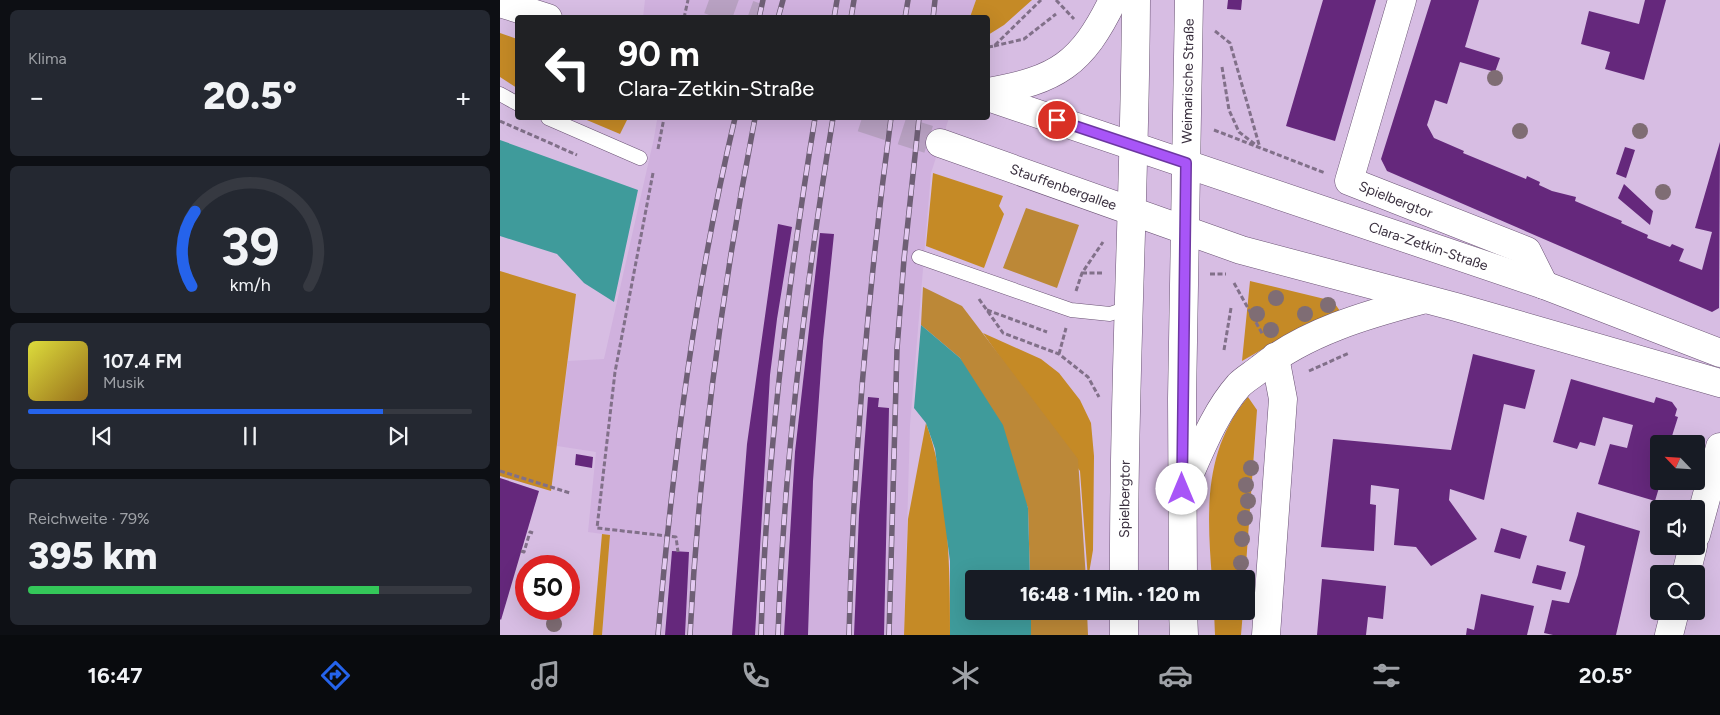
<!DOCTYPE html>
<html lang="de">
<head>
<meta charset="utf-8">
<style>
  body { margin:0; font-family:Figtree,sans-serif; background:#242831; color:#f1f3f6; height:100vh; display:flex; flex-direction:column; font-size:19px; white-space:nowrap }
  * { box-sizing:border-box; margin:0 }
  p { font-size:16px; color:#9ea1a6 }
  .icon { flex:none; width:28px; height:28px; fill:none; stroke:currentColor; stroke-width:2; stroke-linecap:round; stroke-linejoin:round }
  .map { position:relative; flex:1; overflow:hidden }
  .panel { display:flex; flex-direction:column; gap:10px; padding:10px; background:#0d0f14; width:500px }
  .panel>* { flex:none }
  .hud { position:absolute; left:15px; top:15px; width:475px; height:105px; border-radius:5px; box-shadow:0 5px 20px #0002; background:#202124; color:#fff; overflow:hidden }
  .needle { width:32px; rotate:295deg }
  .tools { position:absolute; left:1150px; top:435px; display:grid; gap:10px }
  .tools a { display:grid; place-items:center; width:55px; height:55px; border-radius:5px; background:#171b24; box-shadow:0 5px 20px #0002; font-size:25px }
  .speed { position:absolute; left:15px; top:555px; display:flex; gap:10px; font-size:25px; font-weight:700; text-align:center }
  .speed>* { display:grid; place-content:center; width:65px; height:65px; border-radius:50%; background:#171b24; box-shadow:0 5px 20px #0002; line-height:1 }
  .speed .limit { border:8px solid #d22; background:#fff; color:#111 }
  .pin { position:absolute; display:grid; place-items:center; width:42px; height:42px; color:#fff; margin:-21px; border:2px solid #fff; border-radius:50%; box-shadow:0 1px 5px #0007 }
  .me { position:absolute; width:55px; margin:-28px; rotate:0deg; stroke-linejoin:round; filter:drop-shadow(0 0 4px #0008) }
  .turn { display:flex; align-items:center; gap:18px; height:105px; padding:0 20px; font-size:22px }
  .turn .icon { width:65px; height:65px; stroke-width:2.5 }
  .turn b { display:block; font-size:35px; line-height:42px }
  .big { font-size:38px; font-weight:800; line-height:1.1 }
  .panel .tile { flex:1; display:flex; flex-direction:column; justify-content:center; gap:8px; min-width:0; padding:0 18px; border-radius:8px; background:#242831 }
  .panel .dial { align-items:center; gap:0 }
  .dial svg { height:130px; overflow:visible; fill:none; stroke:#363941; stroke-width:7; stroke-linecap:round; text-anchor:middle }
  .dial text { fill:#f1f3f6; stroke:none }
  .song { display:flex; align-items:center; gap:15px }
  .cover { width:60px; height:60px; border-radius:8px; background:linear-gradient(135deg,hsl(60 70% 55%),hsl(40 70% 35%)) }
  .played { height:5px; border-radius:2px; background:linear-gradient(90deg,#2563eb 80%,#363941 80%) }
  .keys { display:flex; justify-content:space-around; direction:ltr }
  .heat { display:flex; justify-content:space-between; align-items:center; font-size:28px; direction:ltr }
  .charge { height:8px; border-radius:4px; background:linear-gradient(90deg,#34c759 79%,#363941 0) }
  .trip { position:absolute; left:465px; top:570px; width:290px; height:50px; border-radius:5px; background:#171b24; box-shadow:0 5px 20px #0002; font-weight:800; line-height:50px; text-align:center }
  .menu { display:flex; height:80px; justify-content:space-around; align-items:center; background:#090b0e; color:#9ea1a6 }
  .menu .icon { width:35px; height:35px }
  .menu .current { color:#2563eb }
  .menu b { font-size:22px; color:#f1f3f6 }
  main { display:flex; flex:1; min-height:0 }
  .map>svg:first-child { display:block }
  .built { fill:#d0b1de }
  .green { fill:#c58a26 }
  .forest { fill:#bc8837 }
  .water { fill:#3f9b9b }
  .building { fill:#65287c }
  .lines { fill:none; stroke-linecap:round; stroke-linejoin:round }
  .secondary-tunnel { stroke:#b8a1c2; stroke-width:28; stroke-dasharray:28 14; stroke-linecap:butt }
  .lane-casing { stroke:#6a5374; stroke-width:15 }
  .street-casing { stroke:#6a5374; stroke-width:29 }
  .secondary-casing { stroke:#6a5374; stroke-width:29 }
  .path { stroke:#817089; stroke-width:3; stroke-dasharray:5 2.5; stroke-linecap:butt }
  .lane { stroke:#fff; stroke-width:14 }
  .street { stroke:#fff; stroke-width:28 }
  .secondary { stroke:#fff; stroke-width:28 }
  .rail-casing { stroke:#6e5f75; stroke-width:5.5 }
  .rail { stroke:#e4caf1; stroke-width:4; stroke-dasharray:11; stroke-linecap:butt }
  .tree { fill:#7f6d74 }
  .route-casing { stroke:#6d37a1; stroke-width:12 }
  .route { stroke:#a855f7; stroke-width:9 }
  .labels { text-anchor:middle; dominant-baseline:central; stroke-width:5; stroke-linejoin:round; paint-order:stroke }
  .street-label { font-size:14px; fill:#3a303f; stroke:#e4caf1 }
</style>
</head>
<body>
<main>
<section class="panel">
<div class="tile"><p>Klima</p>
<div class="heat"><a>−</a><b class="big">20.5°</b><a>+</a></div>
</div>
<div class="tile dial"><svg viewBox="0 0 100 80">
<path d="M14 69A42 42 0 1 1 86 69"/>
<path d="M14 69A42 42 0 0 1 16 23" stroke="#2563eb"/>
<text x="50" y="56" font-size="32" font-weight="700">39</text>
<text x="50" y="72" font-size="11">km/h</text>
</svg></div>
<div class="tile">
<div class="song"><i class="cover"></i><div><b>107.4 FM</b><p>Musik</p></div></div>
<div class="played"></div>
<div class="keys"><svg class="icon" aria-label="previous" viewBox="0 0 24 24"><path d="M18 5L8 12l10 7zM5 5v14"/></svg><svg class="icon" aria-label="pause" viewBox="0 0 24 24"><path d="M8 5v14M16 5v14"/></svg><svg class="icon" aria-label="next" viewBox="0 0 24 24"><path d="M6 5l10 7-10 7zM19 5v14"/></svg></div>
</div>
<div class="tile"><p>Reichweite · 79%</p><b class="big">395 km</b><div class="charge"></div></div>
</section>
<div class="map">
<svg width="1220" height="635" viewBox="0 0 1220 635">
  <rect width="100%" height="100%" fill="#d7bde3"/>
  <path class="built" d="M145,0H476L470,17L143,18Z
    M151,118H449L431,173L410,425L404,635H102L110,535L88,532L96,452L57,446L68,361L104,359L154,138L157,120Z"/>
  <path class="green" d="M476,0H532L504,25L488,35V18L470,17Z
    M0,33L17,39V88L0,77Z
    M82,118H128L120,134Z
    M433,173L503,196L499,206L504,214L484,268L426,246Z
    M0,271L76,294L51,491L0,476Z
    M750,281L833,301L840,311L806,324L742,361Z
    M483,333L541,359L559,373L580,400L591,423L594,456L593,550L588,579L580,471Z
    M748,397L757,410L745,579H712C707,513 703,451 748,397Z
    M426,423C449,486 450,568 450,635H404L408,519Z
    M102,534L110,535L102,635H93Z
    M714,611H743L741,635H715Z"/>
  <path class="forest" d="M526,208L579,225L557,288L503,268Z
    M423,287L462,306L578,459L586,579H530L528,508L460,358L421,325Z
    M531,611H587L588,635H531Z"/>
  <path class="water" d="M0,140L138,190L114,302L84,283L57,254L0,236Z
    M421,325L460,358L503,425L528,508L530,579H474V611H531V635H450V561L435,449L426,423L414,408Z"/>
  <path class="building" d="M728,0H742L741,10L727,9Z
    M823,0H876L835,141L786,126Z
    M931,0H979L965,47L1000,58L995,72L960,62L947,104L935,100L927,125L934,138L964,151L963,153L1026,179L1027,176L1040,182L1039,185L1052,191L1076,197L1075,201L1122,221L1121,223L1148,235L1147,238L1170,247L1172,244L1184,249L1179,261L1202,270L1212,232L1195,228L1220,142L1219,308L1212,312L887,171L881,159Z
    M1145,0H1166L1144,80L1105,69L1110,52L1081,44L1089,11L1139,24Z
    M1125,147L1135,150L1126,178L1116,174Z
    M1124,184L1153,211L1150,225L1118,198Z
    M278,224L292,227L277,319L270,375L255,635H232L247,444Z
    M320,233L334,234L323,341L313,481L308,635H284L295,452Z
    M973,354L1035,370L1025,409L1004,404L984,500L950,489L949,500L977,539L931,566L916,547L894,545L899,489L871,485L870,504L876,505L874,551L821,547L833,439L951,450Z
    M1071,379L1154,403L1156,397L1172,402L1177,409L1175,416L1178,417L1172,436L1170,435L1167,444H1159V481H1161L1155,501L1098,484L1110,444L1127,448L1133,425L1103,417L1095,446L1080,442L1077,449L1053,442Z
    M368,397L379,398L378,407L389,408L384,635H354L359,515Z
    M76,454L93,457L92,468L75,465Z
    M0,478L39,491L1,620L0,619Z
    M1077,512L1140,531L1116,635H1053L1044,633L1052,600L1069,603L1078,575L1085,546L1069,541Z
    M1001,528L1027,536L1020,559L994,552Z
    M172,551L189,552L185,635H165Z
    M1037,565L1066,572L1061,590L1032,583Z
    M822,579L886,586L883,619L868,617L866,635H817Z
    M981,594L1034,606L1027,635H966L967,628L974,630Z"/>
  <g class="lines">
    <path class="secondary-tunnel" d="M209,0L259,18
      M362,118L440,143"/>
    <defs>
      <path id="lane" d="M0,94L18,104
        M48,118L140,158
        M419,257L571,310L610,314L630,307"/>
      <g id="street">
        <path id="s1" d="M902,0L849,181L1027,251L1044,285"/>
        <path d="M1196,535L1220,447"/>
        <path d="M1186,574L1193,546"/>
        <path d="M766,635L783,399L775,357"/>
        <path d="M1169,635L1175,611"/>
      </g>
      <g id="secondary">
        <path d="M0,3L48,18"/>
        <path d="M488,92C557,80 582,64 613,0"/>
        <path id="s2" d="M488,97L1044,285L1220,353"/>
        <path id="s3" d="M440,143L741,250L956,307L1220,383"/>
        <path d="M686,482C701,449 715,412 739,385C745,379 754,374 761,368C807,332 865,315 922,300"/>
        <path id="s4" d="M624,579C623,386 635,193 636,0"/>
        <path id="s5" d="M683,579L682,399L689,0"/>
        <path d="M624,611V635"/>
        <path d="M683,611L684,635"/>
      </g>
    </defs>
    <use href="#lane" class="lane-casing"/>
    <use href="#street" class="street-casing"/>
    <use href="#secondary" class="secondary-casing"/>
    <path class="path" d="M556,0L574,19
      M184,18L188,0
      M715,31L730,43L760,148
      M494,46L524,39L556,14
      M488,47L494,46L541,0
      M722,67L729,110L739,132L756,145
      M0,121L77,155
      M714,130L825,173
      M158,149L164,118
      M153,173L115,372L97,528L176,537L178,552
      M582,273H604
      M710,274H726
      M734,283L763,335
      M576,291L582,273L603,242
      M479,299L503,333L559,354L588,377L599,397
      M487,310L547,332
      M724,350L731,308
      M559,354L566,328
      M809,371L849,353
      M0,471L70,493
      M21,551L24,552L30,532L33,533"/>
    <use href="#lane" class="lane"/>
    <use href="#street" class="street"/>
    <use href="#secondary" class="secondary"/>
    <defs>
      <path id="rail" d="M259,18L263,0
        M278,18L283,0
        M334,18L337,0
        M351,18L354,0
        M405,18L408,0
        M433,18L435,0
        M158,635C173,461 195,287 235,118
        M190,635C199,461 222,289 255,118
        M261,635C266,461 287,289 315,118
        M278,635C284,461 305,289 333,118
        M349,635C353,462 368,289 391,118
        M389,635L397,349L404,259L419,118"/>
    </defs>
    <use href="#rail" class="rail-casing"/>
    <use href="#rail" class="rail"/>
  </g>
  <g class="tree">
    <circle cx="995" cy="78" r="8"/>
    <circle cx="1020" cy="131" r="8"/>
    <circle cx="1140" cy="131" r="8"/>
    <circle cx="1163" cy="192" r="8"/>
    <circle cx="776" cy="298" r="8"/>
    <circle cx="828" cy="305" r="8"/>
    <circle cx="757" cy="314" r="8"/>
    <circle cx="805" cy="314" r="8"/>
    <circle cx="771" cy="330" r="8"/>
    <circle cx="751" cy="468" r="8"/>
    <circle cx="746" cy="485" r="8"/>
    <circle cx="748" cy="501" r="8"/>
    <circle cx="745" cy="518" r="8"/>
    <circle cx="742" cy="539" r="8"/>
    <circle cx="741" cy="563" r="8"/>
    <circle cx="54" cy="624" r="8"/>
  </g>
  <g class="lines">
    <defs>
      <path id="route" d="M557,120L686,163L682,489"/>
    </defs>
    <use href="#route" class="route-casing"/>
    <use href="#route" class="route"/>
  </g>
  <g class="labels">
    <g class="street-label">
      <text stroke="none"><textPath href="#s5" startOffset="498">Weimarische Straße</textPath></text>
      <text stroke="none"><textPath href="#s3" startOffset="131">Stauffenbergallee</textPath></text>
      <text stroke="none"><textPath href="#s1" startOffset="239">Spielbergtor</textPath></text>
      <text stroke="none"><textPath href="#s2" startOffset="465">Clara-Zetkin-Straße</textPath></text>
      <text stroke="none"><textPath href="#s4" startOffset="80">Spielbergtor</textPath></text>
    </g>
  </g>
</svg>
<div class="tools">
<a><svg class="needle" viewBox="-14 -14 28 28"><path d="M0-13l5 13h-10z" fill="#e53935"/><path d="M0 13l5-13h-10z" fill="#9ea1a6"/></svg></a>
<a><svg class="icon" aria-label="sound" viewBox="0 0 24 24"><path d="M4 9h4l5-4v14l-5-4H4zM17 9q2 3 0 6"/></svg></a>
<a><svg class="icon" aria-label="search" viewBox="0 0 24 24"><circle cx="10" cy="10" r="6"/><path d="M15 15l6 6"/></svg></a>
</div>
<div class="speed"><div class="limit">50</div></div>
<div class="pin" style="left:557px;top:120px;background:#d93025"><svg class="icon" aria-label="arrive" viewBox="0 0 24 24"><path d="M6 21V4h12l-3 4 3 4H6"/></svg></div>
<svg class="me" style="left:682px;top:489px" viewBox="-20 -20 40 40"><circle r="19" fill="#fff"/><path d="M0-13L10 11 0 6-10 11z" fill="#a855f7"/></svg>
<div class="trip">16:48 · 1 Min. · 120 m</div>
<div class="hud">
<div class="turn"><svg class="icon" aria-label="left" viewBox="0 0 24 24"><path d="M17 20v-9H6M10 6l-5 5 5 5"/></svg><div><b>90 m</b>Clara-Zetkin-Straße</div></div>
</div>
</div>
</main>
<nav class="menu">
<b>16:47</b>
<svg class="icon current" aria-label="directions" viewBox="0 0 24 24"><path d="M12 3l9 9-9 9-9-9zM9 14v-3h6M13 9l2 2-2 2"/></svg>
<svg class="icon" aria-label="music" viewBox="0 0 24 24"><path d="M9 18V5l10-2v13"/><circle cx="6" cy="18" r="3"/><circle cx="16" cy="16" r="3"/></svg>
<svg class="icon" aria-label="phone" viewBox="0 0 24 24"><path d="M5 4h4l2 5-3 2q2 4 5 5l2-3 5 2v4C11 20 4 13 5 4z"/></svg>
<svg class="icon" aria-label="climate" viewBox="0 0 24 24"><path d="M12 3v18M4 7l16 10M4 17L20 7"/></svg>
<svg class="icon" aria-label="car" viewBox="0 0 24 24"><path d="M5 17H2v-5l4-1 3-4h7l3 4 3 1v5h-3M9 17h6M6 11h13"/><circle cx="7" cy="17" r="2"/><circle cx="17" cy="17" r="2"/></svg>
<svg class="icon" aria-label="filters" viewBox="0 0 24 24"><path d="M4 7h16M4 17h16"/><circle cx="9" cy="7" r="2"/><circle cx="15" cy="17" r="2"/></svg>
<b>20.5°</b>
</nav>
</body>
</html>
